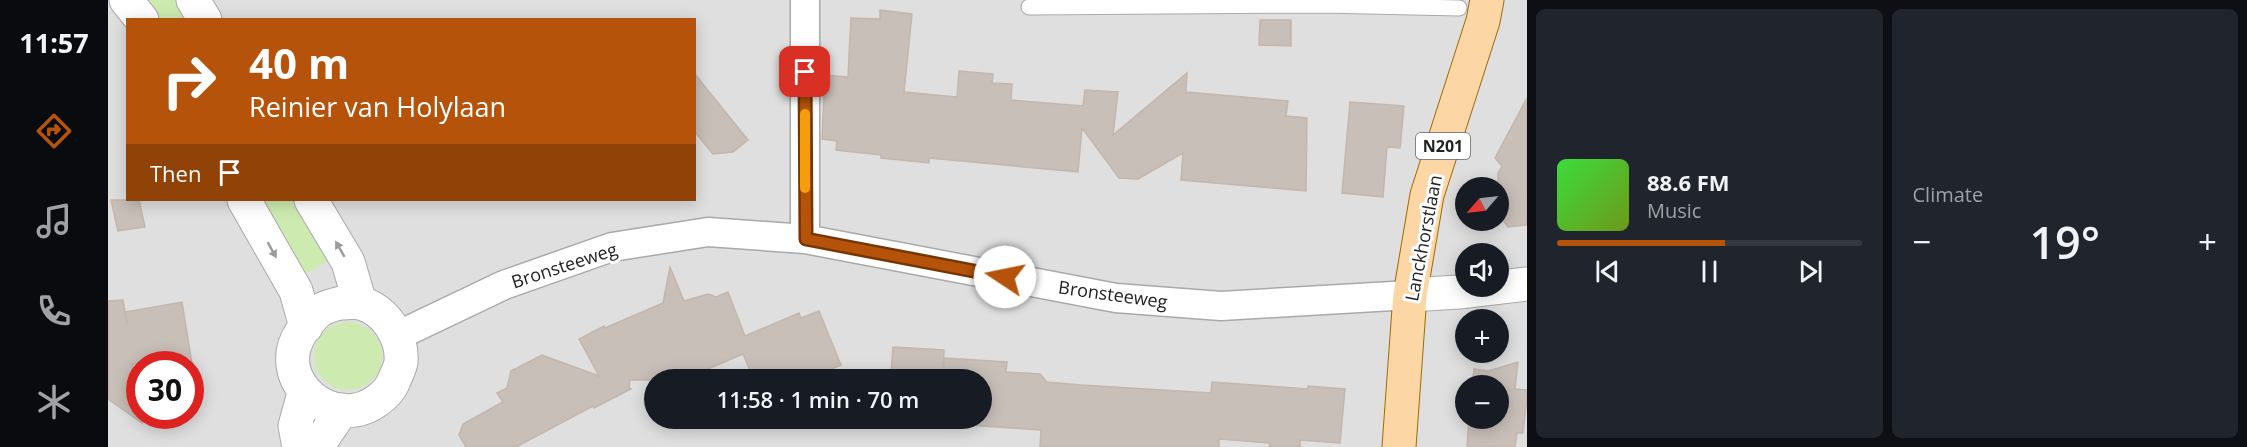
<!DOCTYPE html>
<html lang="en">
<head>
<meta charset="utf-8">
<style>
  body { margin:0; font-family:"Open Sans",sans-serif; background:#20242c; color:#f1f3f6; height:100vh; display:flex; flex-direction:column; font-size:22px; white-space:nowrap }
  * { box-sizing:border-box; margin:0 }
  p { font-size:20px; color:#9ea1a6 }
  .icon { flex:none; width:33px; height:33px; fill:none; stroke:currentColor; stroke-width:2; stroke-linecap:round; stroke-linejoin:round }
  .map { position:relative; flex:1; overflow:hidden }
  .side { display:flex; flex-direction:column; gap:9px; padding:9px; background:#0d0f14; width:720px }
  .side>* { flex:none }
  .banner { position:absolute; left:18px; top:18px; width:570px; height:183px; border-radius:0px; box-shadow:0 3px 15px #0003; background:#b45309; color:#fff; overflow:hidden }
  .needle { width:39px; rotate:242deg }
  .fabs { position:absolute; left:1347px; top:177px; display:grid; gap:12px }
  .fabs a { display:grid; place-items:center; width:54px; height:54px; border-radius:50%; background:#171b24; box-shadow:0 3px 15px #0003; font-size:30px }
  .speed { position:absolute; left:18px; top:351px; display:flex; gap:12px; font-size:30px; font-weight:700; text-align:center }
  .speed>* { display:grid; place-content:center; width:78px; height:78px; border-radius:50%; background:#171b24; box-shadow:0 3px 15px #0003; line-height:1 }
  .speed .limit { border:9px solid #d22; background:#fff; color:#111 }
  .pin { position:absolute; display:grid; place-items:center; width:51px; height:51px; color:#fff; margin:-26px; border-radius:12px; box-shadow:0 3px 9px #0006 }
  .me { position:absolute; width:66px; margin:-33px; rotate:281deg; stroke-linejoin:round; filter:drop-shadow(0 0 4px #0008) }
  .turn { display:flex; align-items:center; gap:21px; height:126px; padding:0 24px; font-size:27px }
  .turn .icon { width:78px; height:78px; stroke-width:2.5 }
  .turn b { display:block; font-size:42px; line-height:51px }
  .then { display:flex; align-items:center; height:57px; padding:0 24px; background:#0003; gap:12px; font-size:22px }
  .big { font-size:45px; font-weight:600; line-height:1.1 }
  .side .widget { flex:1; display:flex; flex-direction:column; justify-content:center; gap:9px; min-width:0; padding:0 21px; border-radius:9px; background:#20242c }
  .song { display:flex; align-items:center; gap:18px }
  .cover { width:72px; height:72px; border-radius:9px; background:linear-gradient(135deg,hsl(120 70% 55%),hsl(80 70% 35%)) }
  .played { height:6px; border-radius:3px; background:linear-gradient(90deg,#b45309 55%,#363941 55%) }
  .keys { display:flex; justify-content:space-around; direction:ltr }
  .heat { display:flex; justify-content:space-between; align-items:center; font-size:33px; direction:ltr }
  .side .tiles { flex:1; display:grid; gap:9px; grid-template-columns:repeat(2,1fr) }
  .trip { position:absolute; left:536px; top:369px; width:348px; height:60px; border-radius:30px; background:#171b24; box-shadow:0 3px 15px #0003; font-weight:600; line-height:60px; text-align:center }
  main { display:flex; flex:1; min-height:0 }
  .dock { display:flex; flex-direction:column; width:108px; justify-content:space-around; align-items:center; background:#090b0e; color:#9ea1a6 }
  .dock .icon { width:42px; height:42px }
  .dock .on { color:#b45309 }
  .dock b { font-size:27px; color:#f1f3f6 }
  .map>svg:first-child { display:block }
  .residential { fill:#e0dfdf; fill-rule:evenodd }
  .grass { fill:#cdebb0 }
  .building { fill:#c7bfb8; stroke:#c4b6ab; stroke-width:1.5 }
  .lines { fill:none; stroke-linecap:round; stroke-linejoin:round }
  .service-casing { stroke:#a9a9a9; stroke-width:17 }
  .minor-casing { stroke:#a9a9a9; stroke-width:31 }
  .tertiary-casing { stroke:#a9a9a9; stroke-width:35 }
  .primary-casing { stroke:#a06b00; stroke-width:35 }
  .service { stroke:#fff; stroke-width:15 }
  .minor { stroke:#fff; stroke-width:28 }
  .tertiary { stroke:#fff; stroke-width:33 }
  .primary { stroke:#fcd6a4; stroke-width:33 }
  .oneway { fill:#9c9c9c }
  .route-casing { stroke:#753606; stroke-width:15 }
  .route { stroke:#b45309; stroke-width:10 }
  .slow { stroke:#f59e0b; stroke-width:10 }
  .labels { text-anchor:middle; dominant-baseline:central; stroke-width:6; stroke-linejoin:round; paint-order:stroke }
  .shield { fill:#fff; stroke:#646464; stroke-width:1.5 }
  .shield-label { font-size:16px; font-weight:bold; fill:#222 }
  .street-label { font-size:18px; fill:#222; stroke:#fff }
</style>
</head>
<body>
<main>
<nav class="dock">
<b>11:57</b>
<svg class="icon on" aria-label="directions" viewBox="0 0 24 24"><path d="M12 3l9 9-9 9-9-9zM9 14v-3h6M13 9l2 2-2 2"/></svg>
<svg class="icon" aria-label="music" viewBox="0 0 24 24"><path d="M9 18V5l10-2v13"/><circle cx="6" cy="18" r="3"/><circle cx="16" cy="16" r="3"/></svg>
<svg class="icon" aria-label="phone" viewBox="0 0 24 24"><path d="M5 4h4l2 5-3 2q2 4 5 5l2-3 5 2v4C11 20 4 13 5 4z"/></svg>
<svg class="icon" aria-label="climate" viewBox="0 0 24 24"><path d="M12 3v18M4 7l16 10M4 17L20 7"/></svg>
</nav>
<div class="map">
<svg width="1419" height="447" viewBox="0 0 1419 447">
  <rect width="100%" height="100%" fill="#f2efe9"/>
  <path class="residential" d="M0,0H1419V447H0ZM20,20H586V200H20ZM1358,188H1390V220H1358ZM1358,254H1390V286H1358ZM1358,320H1390V352H1358ZM32,364H82V416H32ZM546,380H873V418H546ZM1358,386H1390V418H1358Z"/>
  <path class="grass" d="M33,0H67L75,10L74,19H44Z
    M151,200H191L225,258L196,275Z
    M206 356a34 34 0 1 1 68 0a34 34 0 1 1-68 0Z"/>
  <path class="building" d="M772,10L804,14L796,92L849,97L851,71L885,74L884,83L904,84L903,100L975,106L977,90L1010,92L1005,135L1079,73L1078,92L1180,101L1178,116L1199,118L1198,191L1073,180L1075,153L1030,179L1011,178L974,128L970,172L821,158V163L773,158V155L728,150L729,141L714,139L717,75L740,77L743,18L772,19Z
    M1152,20H1183V46L1151,45Z
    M586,73L640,140L625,152L605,154L586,131Z
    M1419,98V225L1400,227L1390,214V173L1394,166L1387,158Z
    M1242,102L1296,106L1292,148L1279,147L1275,197L1234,193Z
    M3,200H31L37,227L10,231Z
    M562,267L576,301L600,294L608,297L620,292L637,336L691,313L693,318L711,311L733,365L697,380H646L635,354L574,380H522L521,388L523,389L486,408L485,406L408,447H358L351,435L355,424L395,402L389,393L399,388L403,371L434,355L491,376L471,339L496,326L497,328L555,303Z
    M15,300L19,324L17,312L74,302L84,364H25L32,416H33L34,423L0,399V301Z
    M785,347L836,350L835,380H792V373L783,372Z
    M836,358L899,362L898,372L932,374L939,382L973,385L1103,393L1104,382L1200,389V386L1237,389L1232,443L1192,440V447H1161L1162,443L1111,439V447H932L933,430L832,423V418H873V380H835Z
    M1410,362L1407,389L1419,390V398L1415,433H1409L1407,447H1359L1361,418H1390V386H1364L1366,369L1380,371Z"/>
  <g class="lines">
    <defs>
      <path id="service" d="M921,7L1213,5L1351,8"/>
      <path id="minor" d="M697,0V239
        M289,336L396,285L504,247L600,232L697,239L1008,298L1113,306L1302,295"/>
      <path id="tertiary" d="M18,0L34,20
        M85,0L97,20
        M136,200L188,291L198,327
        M203,200L240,262L252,303
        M1302,295L1351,292L1419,284
        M233,303C239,303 246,302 252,303C277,309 295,337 293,362C292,369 287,377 285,383C281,391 277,395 270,400C226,434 160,380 194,331C208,312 210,308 233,303Z
        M191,447L187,426L196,393
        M209,447L234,410"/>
      <path id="primary" d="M1291,447L1302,295L1319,195L1375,21L1379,0"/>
    </defs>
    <use href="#service" class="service-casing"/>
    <use href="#minor" class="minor-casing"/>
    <use href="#tertiary" class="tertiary-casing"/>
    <use href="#primary" class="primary-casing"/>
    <use href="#service" class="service"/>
    <use href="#minor" class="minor"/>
    <use href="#tertiary" class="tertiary"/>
    <use href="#primary" class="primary"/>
  </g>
  <defs><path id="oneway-solid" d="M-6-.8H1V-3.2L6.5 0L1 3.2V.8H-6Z" transform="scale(1.5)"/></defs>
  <g class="oneway">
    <use href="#oneway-solid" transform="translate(232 249) rotate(-120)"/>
    <use href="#oneway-solid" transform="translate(164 250) rotate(61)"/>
  </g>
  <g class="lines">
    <defs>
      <path id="route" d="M697,72L698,239L897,277"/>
    </defs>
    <use href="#route" class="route-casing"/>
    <use href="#route" class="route"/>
    <path class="slow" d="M697,114V188"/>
  </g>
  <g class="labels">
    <rect class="shield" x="1308" y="133" width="54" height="26" rx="4.5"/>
    <g class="shield-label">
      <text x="1335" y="146">N201</text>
    </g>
    <g class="street-label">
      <text transform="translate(1315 238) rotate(-79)">Lanckhorstlaan</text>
      <text transform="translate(456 265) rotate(-18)">Bronsteeweg</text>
      <text transform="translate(1005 294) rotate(8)">Bronsteeweg</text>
    </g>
  </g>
</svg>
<div class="fabs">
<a><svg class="needle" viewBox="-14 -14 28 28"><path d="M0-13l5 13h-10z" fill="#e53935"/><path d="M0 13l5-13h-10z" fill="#9ea1a6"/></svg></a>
<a><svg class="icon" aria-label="sound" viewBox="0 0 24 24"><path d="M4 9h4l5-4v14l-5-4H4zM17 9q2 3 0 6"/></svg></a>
<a>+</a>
<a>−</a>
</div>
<div class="speed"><div class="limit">30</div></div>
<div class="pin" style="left:697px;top:72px;background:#d93025"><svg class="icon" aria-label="arrive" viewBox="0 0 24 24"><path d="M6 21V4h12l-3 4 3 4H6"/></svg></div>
<svg class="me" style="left:897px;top:277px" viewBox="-20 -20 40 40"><circle r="19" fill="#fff"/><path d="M0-13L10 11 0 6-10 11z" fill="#b45309"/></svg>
<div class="trip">11:58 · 1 min · 70 m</div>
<div class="banner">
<div class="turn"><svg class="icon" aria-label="right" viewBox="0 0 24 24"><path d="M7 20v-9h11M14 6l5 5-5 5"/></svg><div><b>40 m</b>Reinier van Holylaan</div></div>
<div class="then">Then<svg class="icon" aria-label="arrive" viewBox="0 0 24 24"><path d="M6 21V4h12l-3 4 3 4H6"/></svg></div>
</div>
</div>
<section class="side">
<div class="tiles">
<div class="widget">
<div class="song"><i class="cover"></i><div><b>88.6 FM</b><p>Music</p></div></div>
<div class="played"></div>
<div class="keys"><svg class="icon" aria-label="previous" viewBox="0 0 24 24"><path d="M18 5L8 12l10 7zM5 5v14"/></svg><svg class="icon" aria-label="pause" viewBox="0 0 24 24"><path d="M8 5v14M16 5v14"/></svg><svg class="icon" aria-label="next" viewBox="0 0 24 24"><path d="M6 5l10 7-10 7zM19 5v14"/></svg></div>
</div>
<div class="widget"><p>Climate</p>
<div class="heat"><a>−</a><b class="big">19°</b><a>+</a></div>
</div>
</div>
</section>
</main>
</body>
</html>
